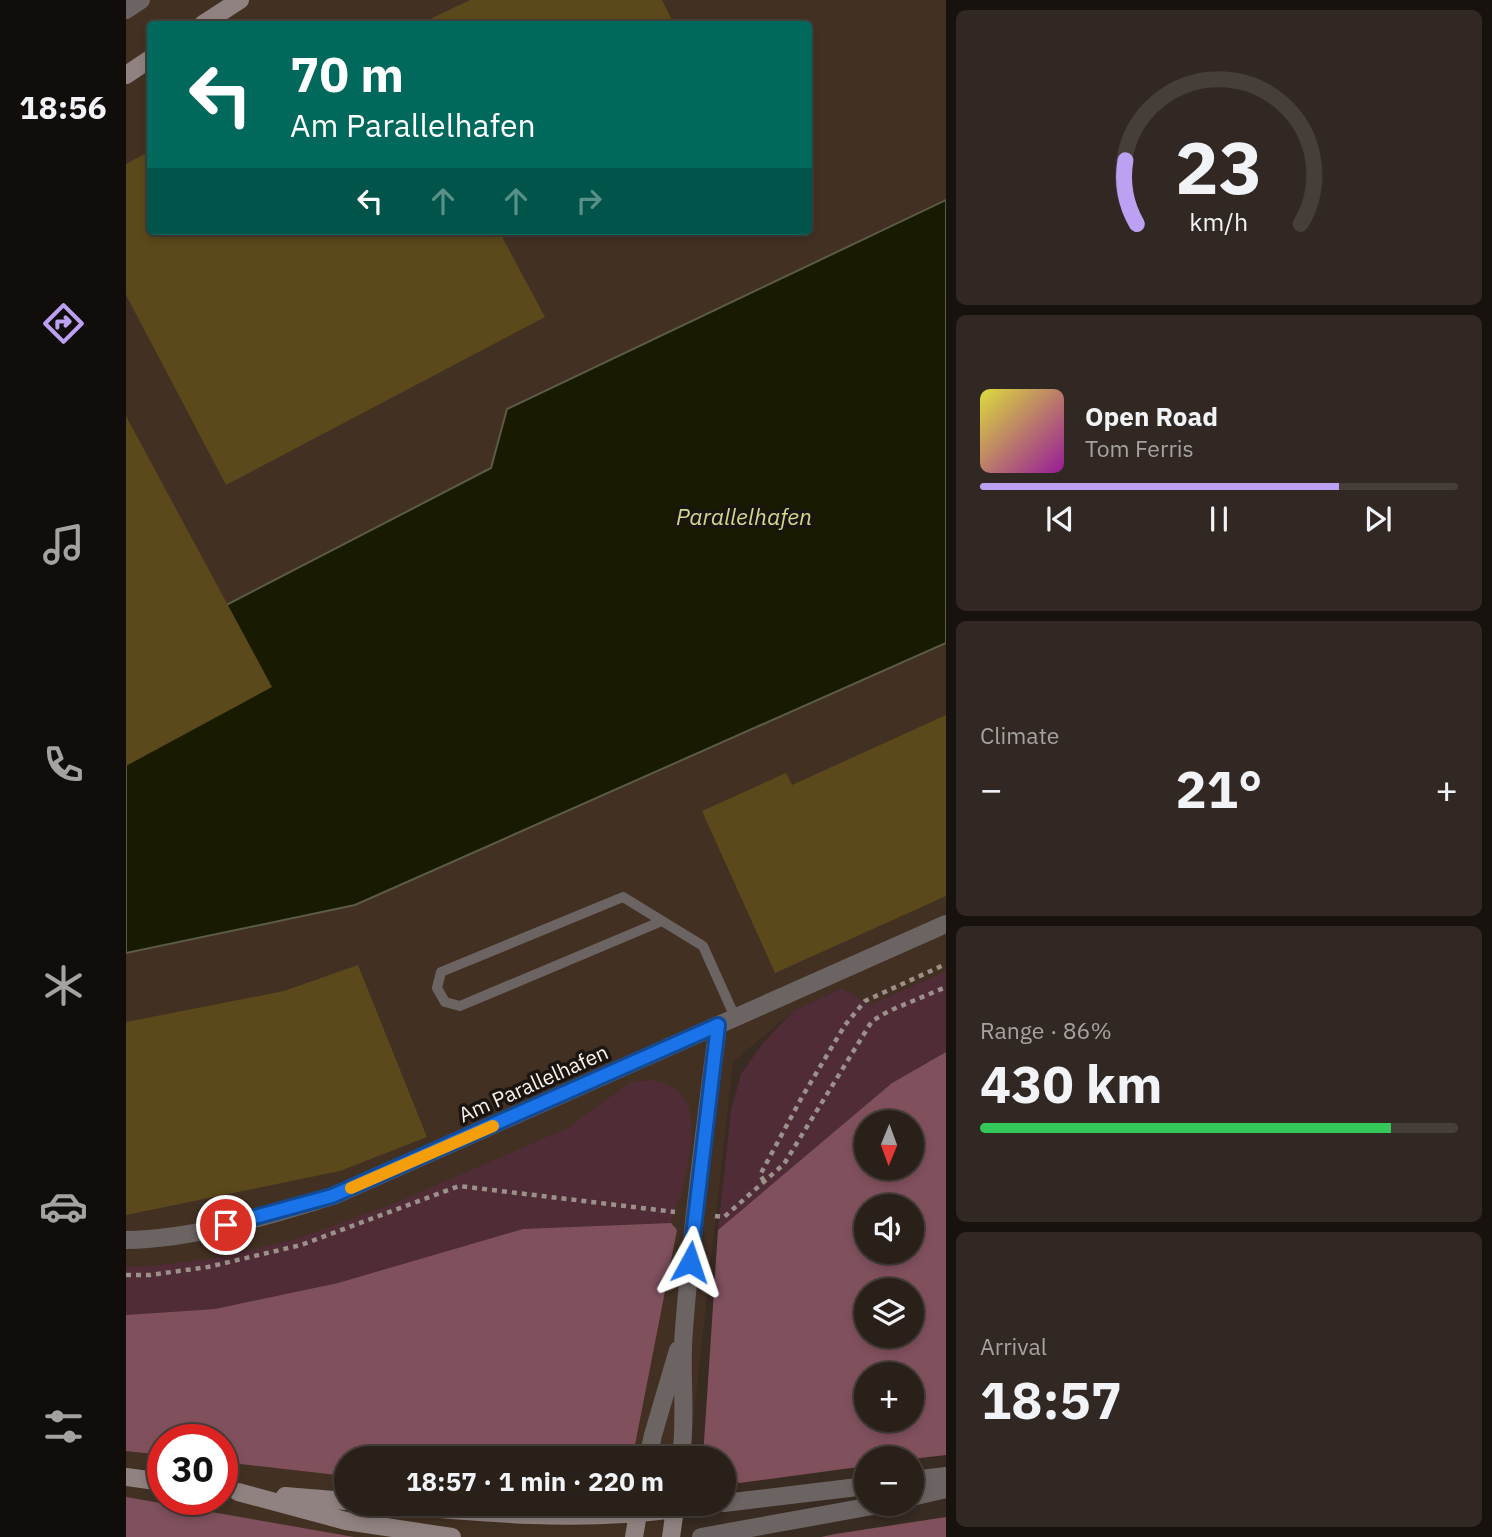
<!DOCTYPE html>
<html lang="en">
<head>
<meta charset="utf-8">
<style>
  body { margin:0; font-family:"IBM Plex Sans",sans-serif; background:#312823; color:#f1f3f6; height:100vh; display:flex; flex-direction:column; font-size:26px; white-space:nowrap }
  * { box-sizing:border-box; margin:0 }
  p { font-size:23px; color:#a5a3a2 }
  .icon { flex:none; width:38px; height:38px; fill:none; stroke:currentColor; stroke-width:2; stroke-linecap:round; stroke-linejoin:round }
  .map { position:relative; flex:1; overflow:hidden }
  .sheet { display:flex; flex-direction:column; gap:10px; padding:10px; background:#17120e; width:546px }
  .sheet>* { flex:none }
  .guide { position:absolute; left:21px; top:21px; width:665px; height:214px; border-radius:7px; box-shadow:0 4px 10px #0003,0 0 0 2px #453e39; background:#00695c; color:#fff; overflow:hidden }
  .needle { width:46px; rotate:181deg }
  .tools { position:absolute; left:728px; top:1110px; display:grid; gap:14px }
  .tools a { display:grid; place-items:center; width:70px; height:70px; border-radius:50%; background:#29201a; box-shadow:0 4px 10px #0003,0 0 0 2px #453e39; font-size:35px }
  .speed { position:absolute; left:21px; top:1424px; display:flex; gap:14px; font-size:35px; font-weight:700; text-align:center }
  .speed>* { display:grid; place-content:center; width:91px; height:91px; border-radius:50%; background:#29201a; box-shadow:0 4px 10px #0003,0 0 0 2px #453e39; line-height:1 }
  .speed .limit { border:10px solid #d22; background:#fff; color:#111 }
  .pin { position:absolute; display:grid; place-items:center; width:60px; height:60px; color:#fff; margin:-30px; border:4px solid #fff; border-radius:50%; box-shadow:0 2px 7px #0007 }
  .me { position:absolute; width:77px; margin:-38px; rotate:5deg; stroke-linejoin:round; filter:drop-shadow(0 0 5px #0008) }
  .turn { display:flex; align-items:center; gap:24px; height:147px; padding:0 28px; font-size:32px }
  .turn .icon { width:91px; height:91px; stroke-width:2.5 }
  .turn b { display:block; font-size:49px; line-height:60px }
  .lanes { display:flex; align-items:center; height:66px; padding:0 28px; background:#0003; justify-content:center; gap:35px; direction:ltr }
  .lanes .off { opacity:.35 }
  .big { font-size:52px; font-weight:800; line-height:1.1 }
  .sheet .card { flex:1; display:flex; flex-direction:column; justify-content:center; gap:10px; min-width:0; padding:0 24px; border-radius:10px; background:#312823 }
  .sheet .dial { align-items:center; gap:0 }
  .dial svg { height:182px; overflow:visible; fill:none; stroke:#453e39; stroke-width:7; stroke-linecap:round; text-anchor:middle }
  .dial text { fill:#f1f3f6; stroke:none }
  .song { display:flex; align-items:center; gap:21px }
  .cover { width:84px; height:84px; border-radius:10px; background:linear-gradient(135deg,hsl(60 70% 55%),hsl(300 70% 35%)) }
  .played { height:7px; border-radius:4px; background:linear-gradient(90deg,#bca0f2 75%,#453e39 75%) }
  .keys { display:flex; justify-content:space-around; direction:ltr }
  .heat { display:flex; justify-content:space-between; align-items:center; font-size:38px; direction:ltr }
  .charge { height:10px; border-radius:5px; background:linear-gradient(90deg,#34c759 86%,#453e39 0) }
  .trip { position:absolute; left:208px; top:1446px; width:402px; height:70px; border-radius:35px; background:#29201a; box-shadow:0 4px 10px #0003,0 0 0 2px #453e39; font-weight:800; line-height:70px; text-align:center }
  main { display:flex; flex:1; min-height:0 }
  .dock { display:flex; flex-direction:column; width:126px; justify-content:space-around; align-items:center; background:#100d0a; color:#a5a3a2 }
  .dock .icon { width:49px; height:49px }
  .dock .active { color:#bca0f2 }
  .dock b { font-size:32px; color:#f1f3f6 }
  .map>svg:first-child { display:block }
  .built { fill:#423123; fill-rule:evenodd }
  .green { fill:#502c36 }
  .forest { fill:#80505d; fill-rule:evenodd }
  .water { fill:#181b00; stroke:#5c5b46; stroke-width:2 }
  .building { fill:#5b481b }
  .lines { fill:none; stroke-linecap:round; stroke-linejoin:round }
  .path { stroke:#9c918a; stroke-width:4.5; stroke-dasharray:5 5; stroke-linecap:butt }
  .lane { stroke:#6c6463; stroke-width:10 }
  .street { stroke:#6c6463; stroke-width:18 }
  .secondary { stroke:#908280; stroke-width:18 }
  .route-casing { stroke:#114b97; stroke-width:18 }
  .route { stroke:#1a73e8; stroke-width:12 }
  .slow { stroke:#f59e0b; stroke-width:12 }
  .labels { text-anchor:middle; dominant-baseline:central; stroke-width:7; stroke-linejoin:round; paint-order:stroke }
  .street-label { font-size:21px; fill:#faf1eb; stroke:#1a1511 }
  .water-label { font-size:23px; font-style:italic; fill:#ced88d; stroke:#1a1511 }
</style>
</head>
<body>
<main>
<nav class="dock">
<b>18:56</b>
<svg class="icon active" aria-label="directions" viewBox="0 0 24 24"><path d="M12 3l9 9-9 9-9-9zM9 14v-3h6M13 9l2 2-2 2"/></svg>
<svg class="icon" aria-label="music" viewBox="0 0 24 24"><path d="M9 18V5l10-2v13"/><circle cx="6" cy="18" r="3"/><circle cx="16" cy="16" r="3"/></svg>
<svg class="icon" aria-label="phone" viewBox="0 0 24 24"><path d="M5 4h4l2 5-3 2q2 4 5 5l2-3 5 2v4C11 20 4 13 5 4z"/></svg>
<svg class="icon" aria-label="climate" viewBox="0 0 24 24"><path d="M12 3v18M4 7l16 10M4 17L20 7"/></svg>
<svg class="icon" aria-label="car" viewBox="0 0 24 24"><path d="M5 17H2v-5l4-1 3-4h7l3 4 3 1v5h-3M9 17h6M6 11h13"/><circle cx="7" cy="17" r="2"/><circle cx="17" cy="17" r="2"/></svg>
<svg class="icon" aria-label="filters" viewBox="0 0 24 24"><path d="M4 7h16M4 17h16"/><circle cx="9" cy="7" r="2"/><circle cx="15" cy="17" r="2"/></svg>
</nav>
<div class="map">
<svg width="820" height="1537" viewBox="0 0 820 1537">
  <rect width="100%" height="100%" fill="#372b22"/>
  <path class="built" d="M0,0H820V200L381,409L365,468L0,657ZM24,24H682V231H24Z
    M820,643V971L743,1005L716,988L666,1012L607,1062L563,1458H220V1503H558L554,1537H0V953L229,905ZM37,1440H96V1500H37Z"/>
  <path class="green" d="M820,971V1052L766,1083L592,1230L605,1110L615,1074L636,1044L666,1012L716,988L743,1005Z
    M528,1080C534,1082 542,1084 548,1088C580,1109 560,1167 555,1197L552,1200L545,1223L397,1229L212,1283L89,1309L0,1315V1267L27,1266L88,1258L167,1240L262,1206L442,1128L505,1082Z"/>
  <path class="forest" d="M820,1052V1455L786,1459L740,1458V1466L613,1483L599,1472L598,1458L577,1457L592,1230L766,1083ZM740,1122H786V1167H740ZM740,1206H786V1251H740ZM740,1290H786V1335H740ZM740,1374H786V1419H740Z
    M545,1223L551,1230L508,1450L504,1458H220V1476L96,1462V1440H37V1455L0,1451V1315L89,1309L212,1283L397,1229Z
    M0,1497L228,1537H0Z
    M820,1517V1537H695L709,1534Z"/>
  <path class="water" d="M820,200V643L229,905L0,953V657L365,468L381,409Z"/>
  <path class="building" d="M344,0H536L548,24H309L306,18Z
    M24,151V231H373L419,317L100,485L0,295V164Z
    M0,416L146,687L0,766Z
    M820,715V896L649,973L576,811L660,773L666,785Z
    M232,965L301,1137L214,1171L0,1215V1022L158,991Z"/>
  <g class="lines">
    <path class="path" d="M638,1181L634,1175L676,1097L719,1025L739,1001L820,964
      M589,1216L598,1217L658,1164L746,1021L763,1011L820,987
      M0,1275H24L82,1267L175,1245L333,1186L549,1212"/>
    <path class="lane" d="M536,921L334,1006L319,1002L311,988L315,972L497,897L577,946L609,1017"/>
    <path class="street" d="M0,10L15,0
      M0,1240C70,1239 140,1216 207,1196L820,924
      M522,1458L527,1435L552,1350
      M555,1458C561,1415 554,1372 558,1329C566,1227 579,1126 592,1025
      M786,1480L820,1476
      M786,1497L820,1489
      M550,1503L549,1509L595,1503
      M598,1503L740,1486
      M575,1537L763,1503"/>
    <path class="secondary" d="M77,24L114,0
      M0,75L24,59
      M0,1477L37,1482
      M112,1492L220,1521L326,1537
      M159,1496L220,1501
      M244,1503C345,1512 448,1523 549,1509L545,1537
      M508,1537L512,1514"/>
  </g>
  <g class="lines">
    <defs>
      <path id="route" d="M100,1225L206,1196L592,1025L564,1262"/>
    </defs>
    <use href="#route" class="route-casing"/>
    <use href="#route" class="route"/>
    <path class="slow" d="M225,1188L367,1126"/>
  </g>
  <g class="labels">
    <g class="street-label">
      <text transform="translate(407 1083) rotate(-24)">Am Parallelhafen</text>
    </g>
    <g class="water-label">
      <text x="618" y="516">Parallelhafen</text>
    </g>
  </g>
</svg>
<div class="tools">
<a><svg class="needle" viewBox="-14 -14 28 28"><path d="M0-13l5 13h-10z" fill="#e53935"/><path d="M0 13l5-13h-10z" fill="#a5a3a2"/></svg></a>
<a><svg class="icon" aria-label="sound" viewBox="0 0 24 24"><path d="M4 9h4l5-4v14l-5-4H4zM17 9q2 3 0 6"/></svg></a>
<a><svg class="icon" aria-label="layers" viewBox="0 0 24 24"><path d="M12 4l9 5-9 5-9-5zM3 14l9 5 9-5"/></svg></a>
<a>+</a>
<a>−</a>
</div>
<div class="speed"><div class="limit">30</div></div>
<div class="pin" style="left:100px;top:1225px;background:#d93025"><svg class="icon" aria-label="arrive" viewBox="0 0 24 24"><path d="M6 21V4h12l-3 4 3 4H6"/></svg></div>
<svg class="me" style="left:564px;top:1262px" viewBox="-20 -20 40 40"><path d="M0-17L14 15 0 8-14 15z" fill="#1a73e8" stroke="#fff" stroke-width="4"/></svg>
<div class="trip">18:57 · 1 min · 220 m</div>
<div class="guide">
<div class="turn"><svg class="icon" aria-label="left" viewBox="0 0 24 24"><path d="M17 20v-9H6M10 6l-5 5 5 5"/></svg><div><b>70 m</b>Am Parallelhafen</div></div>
<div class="lanes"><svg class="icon" aria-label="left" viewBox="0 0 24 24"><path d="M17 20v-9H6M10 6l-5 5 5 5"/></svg><svg class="icon off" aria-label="ahead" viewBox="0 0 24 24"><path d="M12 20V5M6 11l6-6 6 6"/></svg><svg class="icon off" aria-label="ahead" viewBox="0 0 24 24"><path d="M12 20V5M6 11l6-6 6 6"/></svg><svg class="icon off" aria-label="right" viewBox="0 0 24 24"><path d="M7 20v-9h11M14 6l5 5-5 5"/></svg></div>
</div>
</div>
<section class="sheet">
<div class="card dial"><svg viewBox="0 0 100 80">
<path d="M14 69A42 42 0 1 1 86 69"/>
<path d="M14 69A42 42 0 0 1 9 41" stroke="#bca0f2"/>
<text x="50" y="56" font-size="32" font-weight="700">23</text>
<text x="50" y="72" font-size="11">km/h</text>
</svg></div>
<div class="card">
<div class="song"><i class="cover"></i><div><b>Open Road</b><p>Tom Ferris</p></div></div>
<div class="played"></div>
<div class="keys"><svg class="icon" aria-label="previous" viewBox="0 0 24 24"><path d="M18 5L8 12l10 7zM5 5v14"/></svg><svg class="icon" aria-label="pause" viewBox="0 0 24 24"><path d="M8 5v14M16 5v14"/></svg><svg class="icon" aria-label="next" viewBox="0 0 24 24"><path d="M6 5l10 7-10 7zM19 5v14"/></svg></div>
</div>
<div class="card"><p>Climate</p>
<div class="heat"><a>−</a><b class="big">21°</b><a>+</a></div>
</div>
<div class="card"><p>Range · 86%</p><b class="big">430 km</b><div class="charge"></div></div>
<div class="card"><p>Arrival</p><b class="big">18:57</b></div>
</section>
</main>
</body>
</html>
